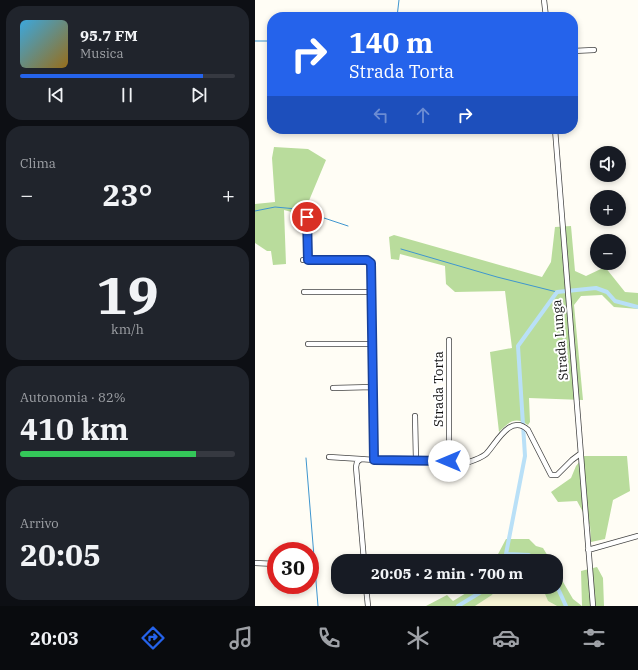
<!DOCTYPE html>
<html lang="it">
<head>
<meta charset="utf-8">
<style>
  body { margin:0; font-family:"IBM Plex Serif",serif; background:#20242c; color:#f1f3f6; height:100vh; display:flex; flex-direction:column; font-size:15px; white-space:nowrap }
  * { box-sizing:border-box; margin:0 }
  p { font-size:13px; color:#9ea1a6 }
  .icon { flex:none; width:22px; height:22px; fill:none; stroke:currentColor; stroke-width:2; stroke-linecap:round; stroke-linejoin:round }
  .map { position:relative; flex:1; overflow:hidden }
  .panel { display:flex; flex-direction:column; gap:6px; padding:6px; background:#0d0f14; width:255px }
  .panel>* { flex:none }
  .banner { position:absolute; left:12px; top:12px; width:311px; height:122px; border-radius:16px; box-shadow:0 2px 6px #0003; background:#2563eb; color:#fff; overflow:hidden }
  .tools { position:absolute; left:335px; top:146px; display:grid; gap:8px }
  .tools a { display:grid; place-items:center; width:36px; height:36px; border-radius:50%; background:#171b24; box-shadow:0 2px 6px #0003; font-size:20px }
  .speed { position:absolute; left:12px; top:542px; display:flex; gap:8px; font-size:20px; font-weight:700; text-align:center }
  .speed>* { display:grid; place-content:center; width:52px; height:52px; border-radius:50%; background:#171b24; box-shadow:0 2px 6px #0003; line-height:1 }
  .speed .limit { border:6px solid #d22; background:#fff; color:#111 }
  .pin { position:absolute; display:grid; place-items:center; width:34px; height:34px; color:#fff; margin:-17px; border:2px solid #fff; border-radius:50%; box-shadow:0 1px 4px #0007 }
  .me { position:absolute; width:44px; margin:-22px; rotate:270deg; stroke-linejoin:round; filter:drop-shadow(0 0 3px #0008) }
  .turn { display:flex; align-items:center; gap:14px; height:84px; padding:0 16px; font-size:18px }
  .turn .icon { width:52px; height:52px; stroke-width:2.5 }
  .turn b { display:block; font-size:28px; line-height:34px }
  .lanes { display:flex; align-items:center; height:38px; padding:0 16px; background:#0003; justify-content:center; gap:20px; direction:ltr }
  .lanes .off { opacity:.35 }
  .big { font-size:30px; font-weight:700; line-height:1.1 }
  .panel .widget { flex:1; display:flex; flex-direction:column; justify-content:center; gap:6px; min-width:0; padding:0 14px; border-radius:16px; background:#20242c }
  .panel .dial { align-items:center; gap:0 }
  .dial b { font-size:52px; line-height:1 }
  .song { display:flex; align-items:center; gap:12px }
  .cover { width:48px; height:48px; border-radius:6px; background:linear-gradient(135deg,hsl(200 70% 55%),hsl(40 70% 35%)) }
  .played { height:4px; border-radius:2px; background:linear-gradient(90deg,#2563eb 85%,#363941 85%) }
  .keys { display:flex; justify-content:space-around; direction:ltr }
  .heat { display:flex; justify-content:space-between; align-items:center; font-size:22px; direction:ltr }
  .charge { height:6px; border-radius:3px; background:linear-gradient(90deg,#34c759 82%,#363941 0) }
  .trip { position:absolute; left:76px; top:554px; width:232px; height:40px; border-radius:16px; background:#171b24; box-shadow:0 2px 6px #0003; font-weight:700; line-height:40px; text-align:center }
  .dock { display:flex; height:64px; justify-content:space-around; align-items:center; background:#090b0e; color:#9ea1a6 }
  .dock .icon { width:28px; height:28px }
  .dock .active { color:#2563eb }
  .dock b { font-size:18px; color:#f1f3f6 }
  main { display:flex; flex:1; min-height:0 }
  .map>svg:first-child { display:block }
  .farmland { fill:#f6f3d4 }
  .forest { fill:#b9dc9c }
  .lines { fill:none; stroke-linecap:round; stroke-linejoin:round }
  .stream { stroke:#3f96cf; stroke-width:1 }
  .canal { stroke:#b9e0f7; stroke-width:4 }
  .minor-casing { stroke:#444; stroke-width:6 }
  .minor { stroke:#fff; stroke-width:4.5 }
  .route-casing { stroke:#184099; stroke-width:10 }
  .route { stroke:#2563eb; stroke-width:7 }
  .labels { text-anchor:middle; dominant-baseline:central; stroke-width:4; stroke-linejoin:round; paint-order:stroke }
  .street-label { font-size:13px; fill:#111; stroke:#fff }
</style>
</head>
<body>
<main>
<section class="panel">
<div class="widget">
<div class="song"><i class="cover"></i><div><b>95.7 FM</b><p>Musica</p></div></div>
<div class="played"></div>
<div class="keys"><svg class="icon" aria-label="previous" viewBox="0 0 24 24"><path d="M18 5L8 12l10 7zM5 5v14"/></svg><svg class="icon" aria-label="pause" viewBox="0 0 24 24"><path d="M8 5v14M16 5v14"/></svg><svg class="icon" aria-label="next" viewBox="0 0 24 24"><path d="M6 5l10 7-10 7zM19 5v14"/></svg></div>
</div>
<div class="widget"><p>Clima</p>
<div class="heat"><a>−</a><b class="big">23°</b><a>+</a></div>
</div>
<div class="widget dial"><b>19</b><p>km/h</p></div>
<div class="widget"><p>Autonomia · 82%</p><b class="big">410 km</b><div class="charge"></div></div>
<div class="widget"><p>Arrivo</p><b class="big">20:05</b></div>
</section>
<div class="map">
<svg width="383" height="606" viewBox="0 0 383 606">
  <rect width="100%" height="100%" fill="#fffdf5"/>
  <path class="farmland" d="M243,587H287L293,601L302,606H220L237,595Z"/>
  <path class="forest" d="M19,147L53,149L71,160L48,215L29,210L31,264L18,265L16,251H12L0,243V204L20,202L17,158Z
    M316,226L320,271L331,276L350,267L370,292L383,293V309L359,307L347,295L326,296L319,305L328,400L274,398L275,422L273,425C260,416 254,422 244,432L235,352L257,348L250,291L200,292L191,284L190,266L145,254L144,260L136,259L134,237L139,235L287,277L296,262L300,227Z
    M329,456H372L375,491L358,500L350,539L336,542L335,525L322,501L303,502L296,492L316,478L321,466Z
    M251,539H274L281,546L288,548L296,561H271L265,559L263,561H226L242,556Z
    M342,567L348,578L349,606H302L293,601L287,587H301V570L318,599L327,606L326,571Z
    M216,587H243L237,595L220,606H171L192,595L198,601L216,590Z"/>
  <g class="lines">
    <path class="stream" d="M142,17L144,0
      M0,41H17
      M0,211L20,207L42,209L93,226
      M146,249L242,277L302,292
      M51,458L63,606"/>
    <path class="canal" d="M251,554L270,456L263,346L302,292L341,288L352,292L360,301L383,307
      M249,561L251,554L274,555L282,561
      M301,584L311,606
      M203,606L226,592L231,587"/>
    <defs>
      <path id="minor" d="M289,0L291,17
        M318,51L339,50
        M300,129L338,606
        M52,217L53,260
        M48,260H112L116,263L119,460L214,462C220,460 226,458 231,454C241,444 255,413 273,430L296,475H302L317,460L325,454
        M49,292H117
        M194,340V461
        M53,344H118
        M78,388L118,387
        M160,416L161,461
        M74,457L106,459
        M333,550L383,536
        M109,561L101,467L102,462L106,459L119,460
        M0,563L21,564
        M111,587L113,606"/>
    </defs>
    <use href="#minor" class="minor-casing"/>
    <use href="#minor" class="minor"/>
  </g>
  <g class="lines">
    <defs>
      <path id="route" d="M52,217L53,260H112L116,263L119,460L194,461"/>
    </defs>
    <use href="#route" class="route-casing"/>
    <use href="#route" class="route"/>
  </g>
  <g class="labels">
    <g class="street-label">
      <text transform="translate(305 340) rotate(-95)">Strada Lunga</text>
      <text transform="translate(183 389) rotate(-90)">Strada Torta</text>
    </g>
  </g>
</svg>
<div class="tools">
<a><svg class="icon" aria-label="sound" viewBox="0 0 24 24"><path d="M4 9h4l5-4v14l-5-4H4zM17 9q2 3 0 6"/></svg></a>
<a>+</a>
<a>−</a>
</div>
<div class="speed"><div class="limit">30</div></div>
<div class="pin" style="left:52px;top:217px;background:#d93025"><svg class="icon" aria-label="arrive" viewBox="0 0 24 24"><path d="M6 21V4h12l-3 4 3 4H6"/></svg></div>
<svg class="me" style="left:194px;top:461px" viewBox="-20 -20 40 40"><circle r="19" fill="#fff"/><path d="M0-13L10 11 0 6-10 11z" fill="#2563eb"/></svg>
<div class="trip">20:05 · 2 min · 700 m</div>
<div class="banner">
<div class="turn"><svg class="icon" aria-label="right" viewBox="0 0 24 24"><path d="M7 20v-9h11M14 6l5 5-5 5"/></svg><div><b>140 m</b>Strada Torta</div></div>
<div class="lanes"><svg class="icon off" aria-label="left" viewBox="0 0 24 24"><path d="M17 20v-9H6M10 6l-5 5 5 5"/></svg><svg class="icon off" aria-label="ahead" viewBox="0 0 24 24"><path d="M12 20V5M6 11l6-6 6 6"/></svg><svg class="icon" aria-label="right" viewBox="0 0 24 24"><path d="M7 20v-9h11M14 6l5 5-5 5"/></svg></div>
</div>
</div>
</main>
<nav class="dock">
<b>20:03</b>
<svg class="icon active" aria-label="directions" viewBox="0 0 24 24"><path d="M12 3l9 9-9 9-9-9zM9 14v-3h6M13 9l2 2-2 2"/></svg>
<svg class="icon" aria-label="music" viewBox="0 0 24 24"><path d="M9 18V5l10-2v13"/><circle cx="6" cy="18" r="3"/><circle cx="16" cy="16" r="3"/></svg>
<svg class="icon" aria-label="phone" viewBox="0 0 24 24"><path d="M5 4h4l2 5-3 2q2 4 5 5l2-3 5 2v4C11 20 4 13 5 4z"/></svg>
<svg class="icon" aria-label="climate" viewBox="0 0 24 24"><path d="M12 3v18M4 7l16 10M4 17L20 7"/></svg>
<svg class="icon" aria-label="car" viewBox="0 0 24 24"><path d="M5 17H2v-5l4-1 3-4h7l3 4 3 1v5h-3M9 17h6M6 11h13"/><circle cx="7" cy="17" r="2"/><circle cx="17" cy="17" r="2"/></svg>
<svg class="icon" aria-label="filters" viewBox="0 0 24 24"><path d="M4 7h16M4 17h16"/><circle cx="9" cy="7" r="2"/><circle cx="15" cy="17" r="2"/></svg>
</nav>
</body>
</html>
